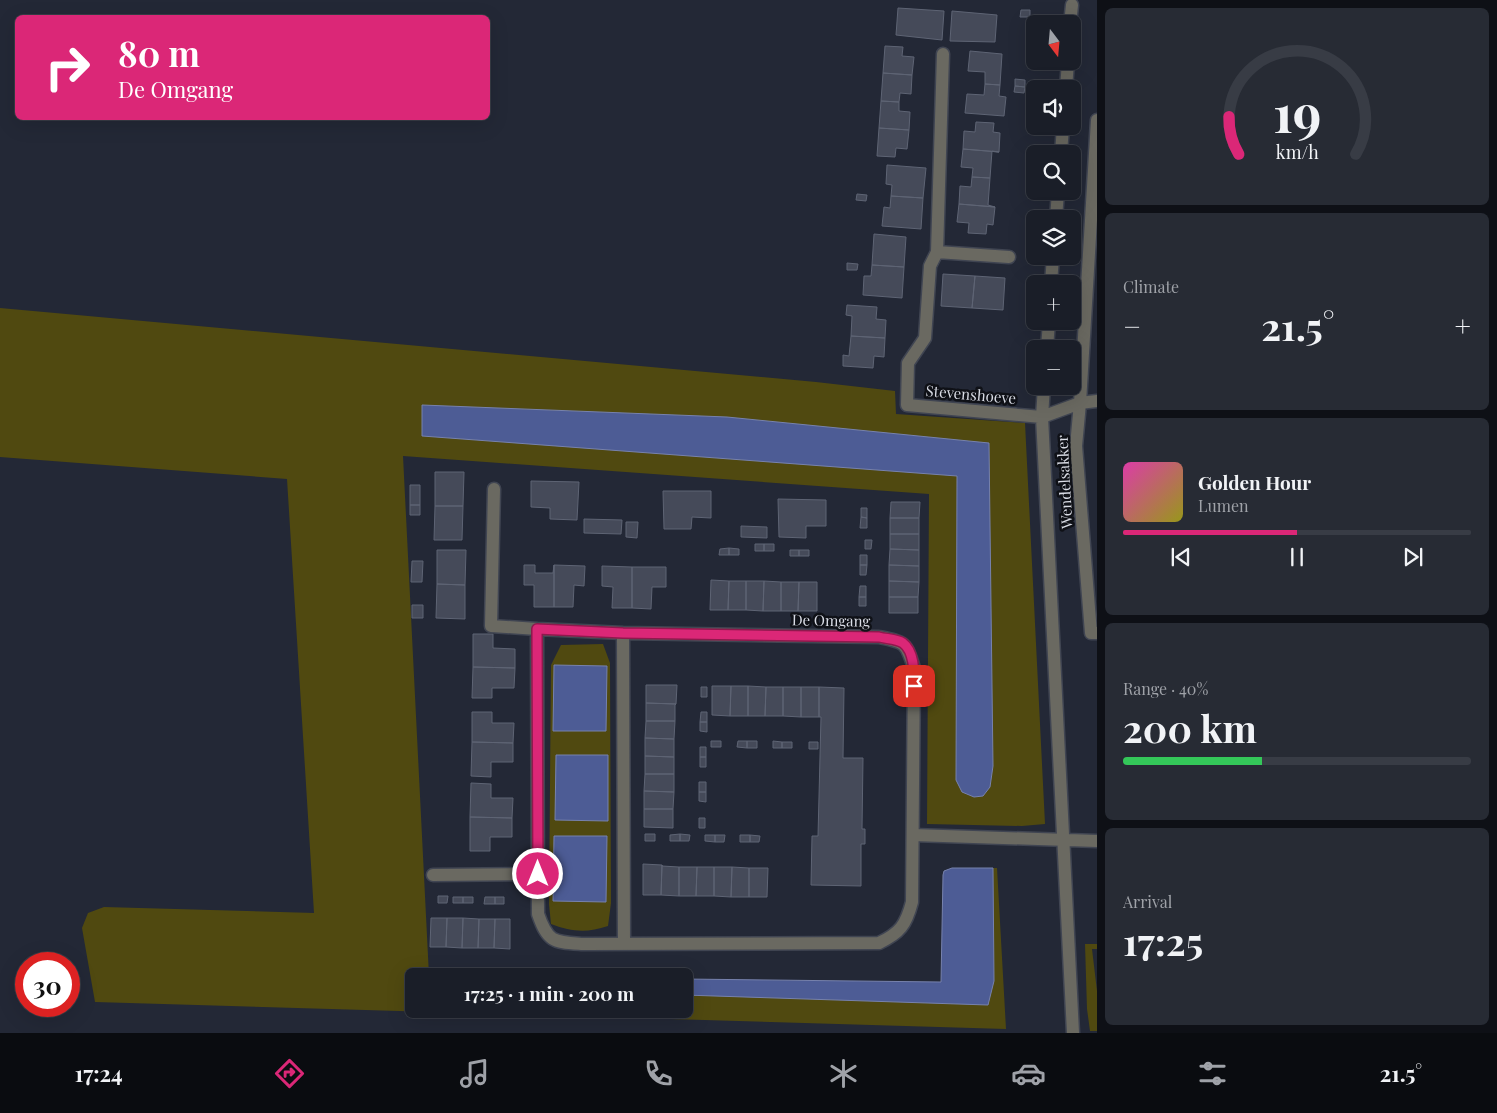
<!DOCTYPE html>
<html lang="en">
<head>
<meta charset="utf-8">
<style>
  body { margin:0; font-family:"Playfair Display",serif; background:#272b34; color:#f1f3f6; height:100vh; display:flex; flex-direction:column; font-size:19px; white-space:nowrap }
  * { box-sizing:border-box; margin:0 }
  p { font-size:16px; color:#9fa2a8 }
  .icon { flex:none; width:28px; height:28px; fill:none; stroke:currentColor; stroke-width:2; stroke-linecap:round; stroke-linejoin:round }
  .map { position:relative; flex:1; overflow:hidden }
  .side { display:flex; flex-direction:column; gap:8px; padding:8px; background:#0e1016; width:400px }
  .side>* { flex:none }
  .banner { position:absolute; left:15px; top:15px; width:475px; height:105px; border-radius:8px; box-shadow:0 5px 20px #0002,0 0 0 1px #383c45; background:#db2777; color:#fff; overflow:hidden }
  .needle { width:32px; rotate:164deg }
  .tools { position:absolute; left:1026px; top:15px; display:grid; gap:10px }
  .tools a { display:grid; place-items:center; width:55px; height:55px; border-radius:8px; background:#1a1e28; box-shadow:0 5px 20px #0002,0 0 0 1px #383c45; font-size:25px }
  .speed { position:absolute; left:15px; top:952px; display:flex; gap:10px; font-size:25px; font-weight:700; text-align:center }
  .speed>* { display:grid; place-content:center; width:65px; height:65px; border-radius:50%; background:#1a1e28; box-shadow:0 5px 20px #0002,0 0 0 1px #383c45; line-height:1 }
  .speed .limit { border:8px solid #d22; background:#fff; color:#111 }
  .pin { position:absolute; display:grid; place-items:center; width:42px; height:42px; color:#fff; margin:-21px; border-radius:10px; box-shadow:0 2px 8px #0006 }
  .me { position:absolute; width:55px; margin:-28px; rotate:0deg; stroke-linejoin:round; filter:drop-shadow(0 0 4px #0008) }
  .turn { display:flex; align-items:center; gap:18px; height:105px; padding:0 20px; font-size:22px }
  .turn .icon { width:65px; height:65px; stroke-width:2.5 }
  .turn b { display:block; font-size:35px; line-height:42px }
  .big { font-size:38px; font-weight:700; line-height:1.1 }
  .side .card { flex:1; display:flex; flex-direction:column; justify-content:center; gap:8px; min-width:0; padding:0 18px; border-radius:8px; background:#272b34 }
  .side .dial { align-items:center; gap:0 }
  .dial svg { height:130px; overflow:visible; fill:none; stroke:#383c45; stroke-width:7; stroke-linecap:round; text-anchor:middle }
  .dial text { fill:#f1f3f6; stroke:none }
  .song { display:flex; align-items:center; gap:15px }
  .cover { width:60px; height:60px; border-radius:8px; background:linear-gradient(135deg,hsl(320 70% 55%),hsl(60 70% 35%)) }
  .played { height:5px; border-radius:2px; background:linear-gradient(90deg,#db2777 50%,#383c45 50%) }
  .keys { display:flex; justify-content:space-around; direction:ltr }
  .heat { display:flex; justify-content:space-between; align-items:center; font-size:28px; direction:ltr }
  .charge { height:8px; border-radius:4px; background:linear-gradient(90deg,#34c759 40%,#383c45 0) }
  .trip { position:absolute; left:405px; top:968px; width:288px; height:50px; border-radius:8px; background:#1a1e28; box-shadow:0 5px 20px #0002,0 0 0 1px #383c45; font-weight:700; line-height:50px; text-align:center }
  .dock { display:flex; height:80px; justify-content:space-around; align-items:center; background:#0a0c10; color:#9fa2a8 }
  .dock .icon { width:35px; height:35px }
  .dock .active { color:#db2777 }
  .dock b { font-size:22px; color:#f1f3f6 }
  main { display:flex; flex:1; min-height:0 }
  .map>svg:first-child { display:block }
  .green { fill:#504910 }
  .water { fill:#4d5c95; stroke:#7782ad }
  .building { fill:#454a59; stroke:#5e6474 }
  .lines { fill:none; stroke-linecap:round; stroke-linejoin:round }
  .minor-casing { stroke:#404552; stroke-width:15 }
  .minor { stroke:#6a6961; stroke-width:12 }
  .route-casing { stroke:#8e194d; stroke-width:12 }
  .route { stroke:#db2777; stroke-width:9 }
  .labels { text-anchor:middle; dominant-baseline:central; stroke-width:5; stroke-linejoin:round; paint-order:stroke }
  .street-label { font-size:15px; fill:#d9dce5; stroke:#0f1117 }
</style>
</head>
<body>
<main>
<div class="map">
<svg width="1097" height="1033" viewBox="0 0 1097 1033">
  <rect width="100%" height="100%" fill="#232836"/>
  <path class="green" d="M0,308L816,382L895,391L896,414L1025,423L1045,824L1022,826L927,824L929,494L403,456L429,976H414V1009H684V995L994,981L993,868H997L1006,1029L95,1002L82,928L88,913L104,907L314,913L287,479L0,457Z
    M603,644L610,663L611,903L608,926C587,933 572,932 551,924L549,904L551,665L561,645Z
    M1085,944H1097V949H1092L1097,991V1031H1090L1087,1009Z"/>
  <path class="water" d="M422,405L727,417L989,443L993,766L990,787L983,796L974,797L962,792L956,780L957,476L422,436Z
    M554,665L607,666L606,731H553Z
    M556,755H608V821L555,820Z
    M554,836H607L606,902L553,901Z
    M952,868H993L994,981L988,1005L684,995V979L941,982L943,875L944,871Z"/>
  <path class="building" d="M898,8L944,11L942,40L896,35Z
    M1021,10H1030V17H1020Z
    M952,11L997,15L995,42L950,41Z
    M885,46L903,47L902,56L914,57L912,75L883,73Z
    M970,51L1002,54L1000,85L985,84V72L968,71Z
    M883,73L912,75L911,94L900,93L899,102L881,101Z
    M1015,79L1025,80V87L1015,86Z
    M985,84L1000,85L999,96L1006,97L1004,116L965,113L967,94L984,95Z
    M1015,86L1025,87L1024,93L1014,92Z
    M881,101L899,102V111L910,112L909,130L879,128Z
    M976,122L994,123L993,132L1000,133L999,152L963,149L964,131L975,132Z
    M879,128L909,130L907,149L896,148L895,157L877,156Z
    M963,149L999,152L992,151L990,178L972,177L973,168L961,167Z
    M887,165L926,168L923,198L891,196L892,185L886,184Z
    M972,177L990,178L988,205L995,207L959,204L960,186L971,187Z
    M857,194L867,195L866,201L856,200Z
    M891,196L923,198L921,229L882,226L884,207L890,208Z
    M959,204L995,207L993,225L987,224L986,234L968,233L969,223L957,222Z
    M874,234L906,237L904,267L872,265Z
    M847,263L858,264L857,270H847Z
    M872,265L904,267L902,298L863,295L864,276H871Z
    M943,274L975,276L972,308L941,306Z
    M975,276L1005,278L1003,310L972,308Z
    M847,305L877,307L876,319L886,320L885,338L851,336L852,316L846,315Z
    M851,336L885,338L884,357L874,356L873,368L843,366V355L849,356Z
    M435,472H464L463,506H435Z
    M531,481L579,482L577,520L550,519V508L531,507Z
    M410,485H420V505H410Z
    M663,491H711V518L692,517L691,529H664Z
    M778,499L826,500V526H806V538L779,537Z
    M891,502H920L919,518H890Z
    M410,505H420V515H410Z
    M435,506H463L462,540H434Z
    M861,508H867V518L861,517Z
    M861,517L867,518V528H860Z
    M890,518H919V534H890Z
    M584,519L622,520L621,534L584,533Z
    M626,522H638L637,538L626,537Z
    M741,526L767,527V538L741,537Z
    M890,534H919V550L890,549Z
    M865,540H872L871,549H865Z
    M755,544H764V551H755Z
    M764,544H774V551H764Z
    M729,548V555H719L720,549Z
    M729,548L739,549V555H729Z
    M890,549L919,550V566L889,565Z
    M437,550H466L465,585L437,584Z
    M790,550H799V556H790Z
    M799,550H809V556H799Z
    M860,555H867V565H860Z
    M412,561H423L422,582H411Z
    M524,565H535V573H553L554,565V607H534V585H524Z
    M554,565L585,566L584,586L574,585L573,607H554Z
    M860,565H867L866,575H860Z
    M889,565L919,566V582L889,581Z
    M602,566L632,567V608H612L613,587L602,586Z
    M632,567H666V587H652L651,609L632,608Z
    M711,580L729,581L728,610H710Z
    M729,581H746V610H728Z
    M746,581H764L763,611L746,610Z
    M764,581L781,582V611H763Z
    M889,581L919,582L918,597H889Z
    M781,582H799L798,611H781Z
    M799,582H817V611H798Z
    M437,584L465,585V619L436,618Z
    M860,586H866V597H859Z
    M859,597H866V606H859Z
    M889,597H918V613H889Z
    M412,605H423V618H412Z
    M473,634H493V648L515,649V668L473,667Z
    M473,667L515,668L514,688H492V698H472Z
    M646,685H677L676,704L646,703Z
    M712,686H731L730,716L712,715Z
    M731,686H748V716H730Z
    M748,686L766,687L765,716H748Z
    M701,687H707V697H701Z
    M766,687H783V716H765Z
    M783,687H801V717L783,716Z
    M801,687H819V717H801Z
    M819,687L844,688L843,758H863L862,829H865V844H861V886L811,885L812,836H818L821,717H819Z
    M646,703L676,704L675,705V721H646Z
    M472,712H492V723H514L513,743L472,742Z
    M701,712H707V722H700Z
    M646,721H675L674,739L645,738Z
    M700,722H707V732L700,731Z
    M645,738L674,739V757L645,756Z
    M711,741H721V747H711Z
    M738,741H747V748L737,747Z
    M747,741H757V748H747Z
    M773,741L782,742V748H773Z
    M472,742L513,743V762H491V777L471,776Z
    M782,742H792V748H782Z
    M809,742H818V749H809Z
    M700,747H706V757H700Z
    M645,756L674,757V774H645Z
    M700,757H706V767H700Z
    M645,774H674V792L644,791Z
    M699,782H706V792H699Z
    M471,783L491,784V798H513L512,818L470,817Z
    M644,791L674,792L673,809H644Z
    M699,792H706V802L699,801Z
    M644,809H673V828L644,827Z
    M470,817L512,818V837H490V851H470Z
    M699,818H705V828H699Z
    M645,834H655V841H645Z
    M680,834V841H670V835Z
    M680,834L690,835L689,841H680Z
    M705,835H715V842L705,841Z
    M715,835H725L724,842H715Z
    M740,835H750V842H740Z
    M750,835L760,836L759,842H750Z
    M643,864L662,865L661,895H643Z
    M662,865V866L679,867V896L661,895Z
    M679,867H697L696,896H679Z
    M697,867H714V896H696Z
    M714,867H732L731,897L714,896Z
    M732,867L749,868V897H731Z
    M749,868H768L767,897H749Z
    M438,896H448L447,903H438Z
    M453,897H463V903H453Z
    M463,897H473V903H463Z
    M485,897H495V904H484Z
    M495,897H504V904H495Z
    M431,918H447L446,947H430Z
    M447,918H463L462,948L446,947Z
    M463,918L479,919L478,948H462Z
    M479,919H495L494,948H478Z
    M495,919H510V949L494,948Z"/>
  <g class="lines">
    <defs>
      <path id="minor" d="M1070,24L1072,5
        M943,54L937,252L930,266L925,338L908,363L907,405L1042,417L1080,403L1097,401
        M1066,89L1068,61
        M1097,120L1080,403L1076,446L1091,633H1097
        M1061,154L1063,126
        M1056,219L1058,191
        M937,252L1009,257
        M1051,284L1053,256
        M1047,349L1049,321
        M1044,386L1042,417L1073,1033
        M494,489L491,626L537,629
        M537,629L623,633L879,637C905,642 906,642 914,668L912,902C906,925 900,933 879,943L583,944C554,942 548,943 538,914Z
        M623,633L624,944
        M913,835L1097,841
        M433,875L538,874"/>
    </defs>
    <use href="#minor" class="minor-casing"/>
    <use href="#minor" class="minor"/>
  </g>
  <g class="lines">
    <defs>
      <path id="route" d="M538,874L537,629L623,633L879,637C887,639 897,639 903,643C915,652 914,674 914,686"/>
    </defs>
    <use href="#route" class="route-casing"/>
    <use href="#route" class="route"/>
  </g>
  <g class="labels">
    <g class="street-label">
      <text transform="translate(971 394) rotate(5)">Stevenshoeve</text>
      <text transform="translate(1064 482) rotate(-93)">Wendelsakker</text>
      <text transform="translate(831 620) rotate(1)">De Omgang</text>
    </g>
  </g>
</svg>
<div class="tools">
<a><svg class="needle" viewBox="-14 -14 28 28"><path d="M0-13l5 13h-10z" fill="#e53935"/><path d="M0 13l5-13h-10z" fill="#9fa2a8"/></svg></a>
<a><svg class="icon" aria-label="sound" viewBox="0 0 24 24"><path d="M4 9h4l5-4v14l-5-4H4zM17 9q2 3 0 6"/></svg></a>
<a><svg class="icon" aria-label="search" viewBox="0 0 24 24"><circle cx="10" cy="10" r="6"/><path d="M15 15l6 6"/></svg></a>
<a><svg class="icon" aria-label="layers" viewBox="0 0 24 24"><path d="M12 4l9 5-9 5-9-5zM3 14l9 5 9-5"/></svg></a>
<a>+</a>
<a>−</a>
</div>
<div class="speed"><div class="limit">30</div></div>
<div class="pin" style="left:914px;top:686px;background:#d93025"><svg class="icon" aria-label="arrive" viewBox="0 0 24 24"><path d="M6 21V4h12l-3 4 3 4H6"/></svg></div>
<svg class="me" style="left:538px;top:874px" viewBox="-20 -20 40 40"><circle r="17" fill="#db2777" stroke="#fff" stroke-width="3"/><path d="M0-11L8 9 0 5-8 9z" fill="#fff"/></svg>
<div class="trip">17:25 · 1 min · 200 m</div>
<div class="banner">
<div class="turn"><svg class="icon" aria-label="right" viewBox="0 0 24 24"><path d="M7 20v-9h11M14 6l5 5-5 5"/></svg><div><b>80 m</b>De Omgang</div></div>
</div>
</div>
<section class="side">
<div class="card dial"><svg viewBox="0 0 100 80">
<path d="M14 69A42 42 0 1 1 86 69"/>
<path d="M14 69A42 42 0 0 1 8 46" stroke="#db2777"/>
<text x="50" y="56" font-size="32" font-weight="700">19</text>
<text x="50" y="72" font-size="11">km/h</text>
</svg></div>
<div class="card"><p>Climate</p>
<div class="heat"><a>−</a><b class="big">21.5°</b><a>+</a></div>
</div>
<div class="card">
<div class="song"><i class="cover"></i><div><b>Golden Hour</b><p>Lumen</p></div></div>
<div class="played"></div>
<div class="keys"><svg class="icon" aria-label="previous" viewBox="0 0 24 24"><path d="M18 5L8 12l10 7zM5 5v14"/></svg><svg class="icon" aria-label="pause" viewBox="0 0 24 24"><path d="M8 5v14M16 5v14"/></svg><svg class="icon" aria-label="next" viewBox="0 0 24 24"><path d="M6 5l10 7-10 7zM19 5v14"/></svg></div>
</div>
<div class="card"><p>Range · 40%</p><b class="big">200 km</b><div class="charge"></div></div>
<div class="card"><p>Arrival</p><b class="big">17:25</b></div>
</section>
</main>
<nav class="dock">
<b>17:24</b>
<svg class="icon active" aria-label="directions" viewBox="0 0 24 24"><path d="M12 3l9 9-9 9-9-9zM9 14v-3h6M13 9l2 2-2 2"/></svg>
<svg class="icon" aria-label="music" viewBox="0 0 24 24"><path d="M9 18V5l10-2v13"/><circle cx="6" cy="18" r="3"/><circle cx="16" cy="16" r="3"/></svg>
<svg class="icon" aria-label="phone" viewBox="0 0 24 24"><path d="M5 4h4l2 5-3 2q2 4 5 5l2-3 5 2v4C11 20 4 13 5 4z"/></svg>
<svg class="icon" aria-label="climate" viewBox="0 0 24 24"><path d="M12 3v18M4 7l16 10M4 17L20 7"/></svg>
<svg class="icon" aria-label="car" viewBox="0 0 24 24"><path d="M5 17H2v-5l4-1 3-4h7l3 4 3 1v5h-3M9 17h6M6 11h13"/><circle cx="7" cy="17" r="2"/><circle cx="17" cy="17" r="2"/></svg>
<svg class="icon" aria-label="filters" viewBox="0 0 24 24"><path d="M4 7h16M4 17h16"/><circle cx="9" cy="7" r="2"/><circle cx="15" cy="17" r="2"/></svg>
<b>21.5°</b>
</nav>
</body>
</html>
